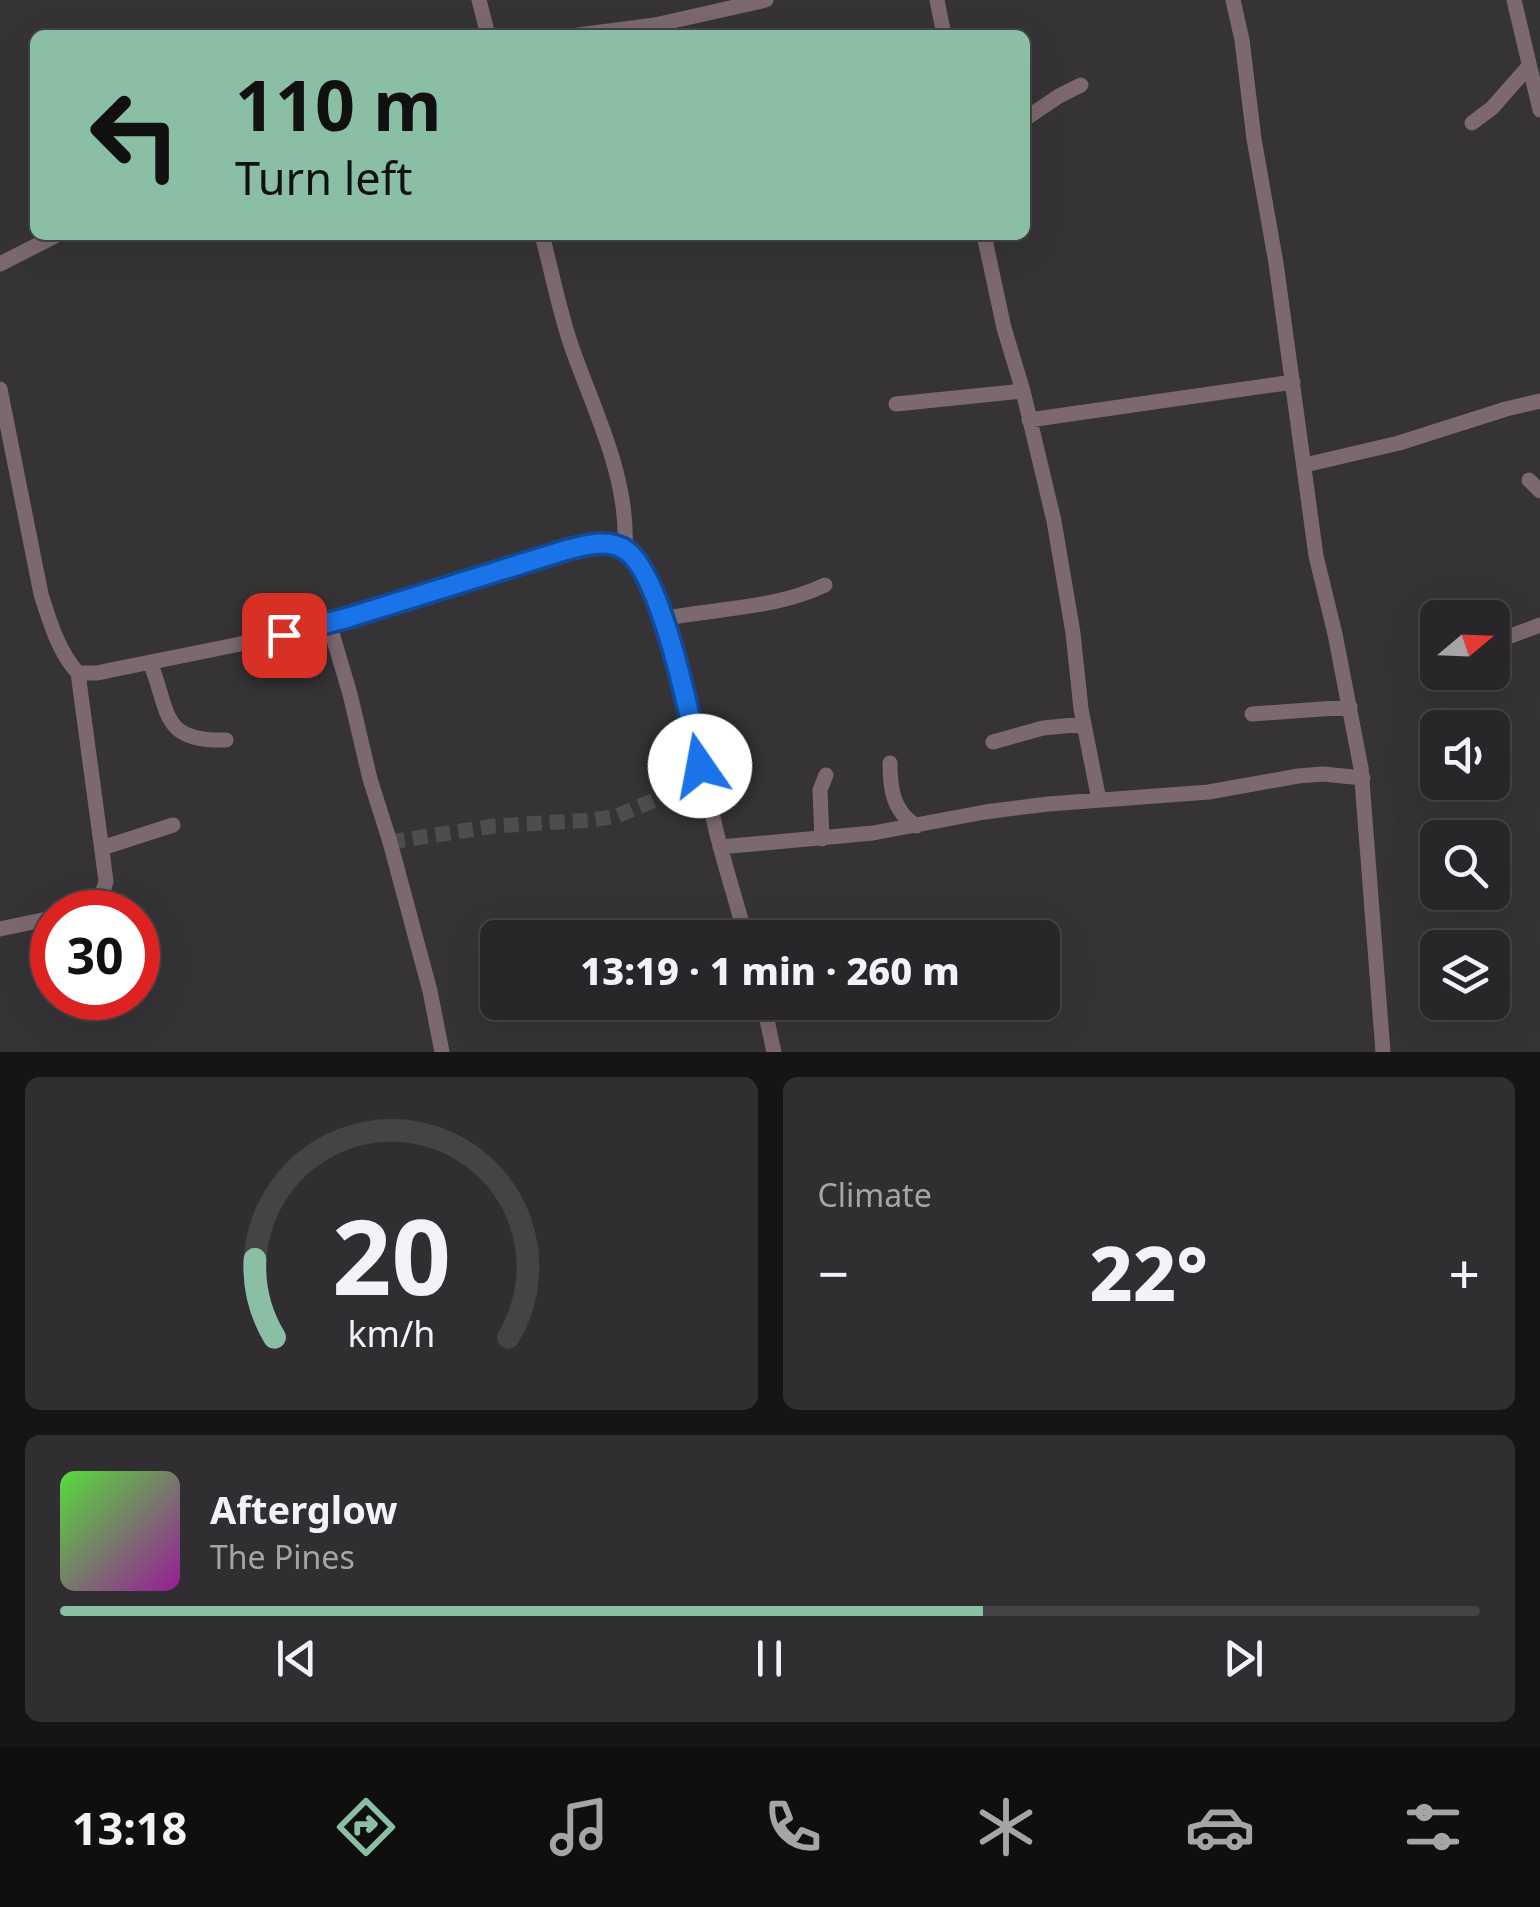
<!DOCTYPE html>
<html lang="en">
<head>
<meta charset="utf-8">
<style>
  body { margin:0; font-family:"Noto Sans",sans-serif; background:#302e30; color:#f1f3f6; height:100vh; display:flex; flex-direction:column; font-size:38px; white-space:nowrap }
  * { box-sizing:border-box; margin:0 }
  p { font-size:32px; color:#a5a5a8 }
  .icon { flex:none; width:55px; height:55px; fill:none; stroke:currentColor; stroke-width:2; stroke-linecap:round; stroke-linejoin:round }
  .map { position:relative; height:1052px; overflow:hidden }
  .panel { display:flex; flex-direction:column; gap:25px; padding:25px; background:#161516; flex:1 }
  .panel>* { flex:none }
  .hud { position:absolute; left:30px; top:30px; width:1000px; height:210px; border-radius:15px; box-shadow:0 10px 40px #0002,0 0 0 2px #444345; background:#8abfa5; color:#111; overflow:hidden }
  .needle { width:65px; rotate:71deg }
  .buttons { position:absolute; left:1420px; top:600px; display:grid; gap:20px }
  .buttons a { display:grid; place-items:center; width:90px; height:90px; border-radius:15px; background:#282628; box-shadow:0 10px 40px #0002,0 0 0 2px #444345; font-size:50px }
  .speed { position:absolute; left:30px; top:890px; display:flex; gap:20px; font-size:50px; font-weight:700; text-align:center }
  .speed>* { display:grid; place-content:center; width:130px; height:130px; border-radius:50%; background:#282628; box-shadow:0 10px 40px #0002,0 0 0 2px #444345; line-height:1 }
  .speed .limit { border:15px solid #d22; background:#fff; color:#111 }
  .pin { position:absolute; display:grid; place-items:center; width:85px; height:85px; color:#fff; margin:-42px; border-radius:20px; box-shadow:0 5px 15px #0006 }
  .me { position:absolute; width:110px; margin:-55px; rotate:348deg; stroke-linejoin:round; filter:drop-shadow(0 0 8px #0008) }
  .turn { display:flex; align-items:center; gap:35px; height:210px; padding:0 40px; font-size:45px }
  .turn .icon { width:130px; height:130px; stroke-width:2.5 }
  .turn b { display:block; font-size:70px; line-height:85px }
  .big { font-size:75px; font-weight:800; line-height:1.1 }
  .panel .tile { flex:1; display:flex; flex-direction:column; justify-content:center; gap:15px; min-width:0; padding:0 35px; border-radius:15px; background:#302e30 }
  .panel .dial { align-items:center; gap:0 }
  .dial svg { height:260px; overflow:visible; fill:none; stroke:#444345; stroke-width:7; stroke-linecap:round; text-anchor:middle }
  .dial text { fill:#f1f3f6; stroke:none }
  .song { display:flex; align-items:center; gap:30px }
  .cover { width:120px; height:120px; border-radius:15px; background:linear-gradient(135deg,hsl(110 70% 55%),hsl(300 70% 35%)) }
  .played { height:10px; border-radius:5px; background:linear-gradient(90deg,#8abfa5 65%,#444345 65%) }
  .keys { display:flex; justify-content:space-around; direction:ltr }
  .heat { display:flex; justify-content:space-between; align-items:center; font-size:55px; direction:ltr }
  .panel .tiles { flex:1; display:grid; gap:25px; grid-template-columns:1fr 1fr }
  .tile:last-child { grid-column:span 2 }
  .trip { position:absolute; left:480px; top:920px; width:580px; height:100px; border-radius:15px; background:#282628; box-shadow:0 10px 40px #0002,0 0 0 2px #444345; font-weight:800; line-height:100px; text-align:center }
  .menu { display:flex; height:160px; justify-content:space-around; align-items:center; background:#100f10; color:#a5a5a8 }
  .menu .icon { width:70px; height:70px }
  .menu .on { color:#8abfa5 }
  .menu b { font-size:45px; color:#f1f3f6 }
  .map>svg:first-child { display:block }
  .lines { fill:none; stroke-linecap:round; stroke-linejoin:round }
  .minor-tunnel { stroke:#4e4c4f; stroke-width:15; stroke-dasharray:15 8; stroke-linecap:butt }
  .minor { stroke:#7c696f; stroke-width:15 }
  .route-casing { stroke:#114b97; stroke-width:25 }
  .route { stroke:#1a73e8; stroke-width:18 }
</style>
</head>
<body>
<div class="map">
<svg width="1540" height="1052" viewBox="0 0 1540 1052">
  <rect width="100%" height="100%" fill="#353336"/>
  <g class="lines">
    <path class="minor-tunnel" d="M390,842L494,826L592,820L617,816L704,779"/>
    <path class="minor" d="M479,0L488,35
      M937,0L944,35
      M1233,0L1242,40L1254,139L1276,263L1316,556L1335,634L1361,768L1383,1052
      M1514,0L1540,110
      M578,35L655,25L766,0
      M1025,119L1059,96L1081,85
      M1472,123L1492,108L1529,66
      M542,235C552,272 559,311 572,348C595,413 629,478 625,549
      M984,235L1004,328L1023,391L1054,521L1073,633L1081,709L1099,800
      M0,264L57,235
      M0,389L41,594C49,620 59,653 78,673H97C181,655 262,642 345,619C420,598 492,570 566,550C586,545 608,538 626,550C668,578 702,772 715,826C724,864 736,900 746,938
      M896,404L1023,391
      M1029,420L1293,382
      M1305,465L1399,443L1506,409L1540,401
      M1529,480L1540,491
      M663,619C716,608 775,609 825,585
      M329,623L350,694L370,779L390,842L430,991L442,1052
      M1492,647L1508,637L1540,625
      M150,662C170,712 160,742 226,740
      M1473,674V672
      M1252,714L1350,707
      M993,742L1043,728L1084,724
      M890,763C890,789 893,812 917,826
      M822,839L820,790L826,775
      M720,847L873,833L985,812L1048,804L1209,792L1298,776L1323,774L1363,778
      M102,848L173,825
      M73,912C93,905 101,903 106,881L78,673
      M0,929L52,918
      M763,1002L774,1052"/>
  </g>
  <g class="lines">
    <defs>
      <path id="route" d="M284,635L350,617L566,550C587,545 609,538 627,551C662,577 691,720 700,766"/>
    </defs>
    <use href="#route" class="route-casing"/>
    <use href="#route" class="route"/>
  </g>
</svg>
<div class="buttons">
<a><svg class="needle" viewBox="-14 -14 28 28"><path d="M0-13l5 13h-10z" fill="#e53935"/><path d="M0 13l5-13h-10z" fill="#a5a5a8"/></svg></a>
<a><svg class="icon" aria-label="sound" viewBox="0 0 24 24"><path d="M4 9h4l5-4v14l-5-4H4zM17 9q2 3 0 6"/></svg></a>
<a><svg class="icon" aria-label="search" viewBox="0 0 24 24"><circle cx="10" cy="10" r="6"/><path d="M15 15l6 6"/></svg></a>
<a><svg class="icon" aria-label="layers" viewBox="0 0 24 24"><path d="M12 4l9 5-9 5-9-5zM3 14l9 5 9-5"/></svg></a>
</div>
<div class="speed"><div class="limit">30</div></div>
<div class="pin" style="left:284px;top:635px;background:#d93025"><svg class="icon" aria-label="arrive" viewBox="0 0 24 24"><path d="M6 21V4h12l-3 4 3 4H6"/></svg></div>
<svg class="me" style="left:700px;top:766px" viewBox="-20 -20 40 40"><circle r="19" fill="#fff"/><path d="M0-13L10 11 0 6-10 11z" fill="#1a73e8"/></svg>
<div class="trip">13:19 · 1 min · 260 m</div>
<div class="hud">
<div class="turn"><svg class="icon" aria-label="left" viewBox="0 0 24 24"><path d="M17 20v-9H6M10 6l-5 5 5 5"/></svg><div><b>110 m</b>Turn left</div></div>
</div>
</div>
<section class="panel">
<div class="tiles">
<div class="tile dial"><svg viewBox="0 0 100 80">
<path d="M14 69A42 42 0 1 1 86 69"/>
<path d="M14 69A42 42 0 0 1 8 45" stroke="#8abfa5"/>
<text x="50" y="56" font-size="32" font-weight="700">20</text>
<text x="50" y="72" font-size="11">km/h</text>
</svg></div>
<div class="tile"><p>Climate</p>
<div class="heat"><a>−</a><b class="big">22°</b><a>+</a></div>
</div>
<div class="tile">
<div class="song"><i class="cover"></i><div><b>Afterglow</b><p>The Pines</p></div></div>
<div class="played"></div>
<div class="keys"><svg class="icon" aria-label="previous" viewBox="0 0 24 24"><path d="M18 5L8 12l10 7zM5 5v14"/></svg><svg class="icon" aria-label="pause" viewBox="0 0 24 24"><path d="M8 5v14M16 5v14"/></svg><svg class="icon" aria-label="next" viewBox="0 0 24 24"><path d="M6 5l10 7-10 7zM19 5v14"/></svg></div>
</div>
</div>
</section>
<nav class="menu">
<b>13:18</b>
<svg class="icon on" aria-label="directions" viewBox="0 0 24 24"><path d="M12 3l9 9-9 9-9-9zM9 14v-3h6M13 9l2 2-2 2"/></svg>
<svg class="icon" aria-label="music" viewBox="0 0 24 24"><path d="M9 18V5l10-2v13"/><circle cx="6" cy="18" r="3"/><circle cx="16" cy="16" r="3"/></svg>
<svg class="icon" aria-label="phone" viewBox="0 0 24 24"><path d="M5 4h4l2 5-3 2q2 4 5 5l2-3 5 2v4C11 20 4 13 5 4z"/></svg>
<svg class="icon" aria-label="climate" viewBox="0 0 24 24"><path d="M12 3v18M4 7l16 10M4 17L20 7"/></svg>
<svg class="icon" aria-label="car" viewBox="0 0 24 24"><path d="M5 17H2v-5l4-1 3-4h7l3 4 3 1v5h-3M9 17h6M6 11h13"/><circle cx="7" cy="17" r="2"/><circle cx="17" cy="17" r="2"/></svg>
<svg class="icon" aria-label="filters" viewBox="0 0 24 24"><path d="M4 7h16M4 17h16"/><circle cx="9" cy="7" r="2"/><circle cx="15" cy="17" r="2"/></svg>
</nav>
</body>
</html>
